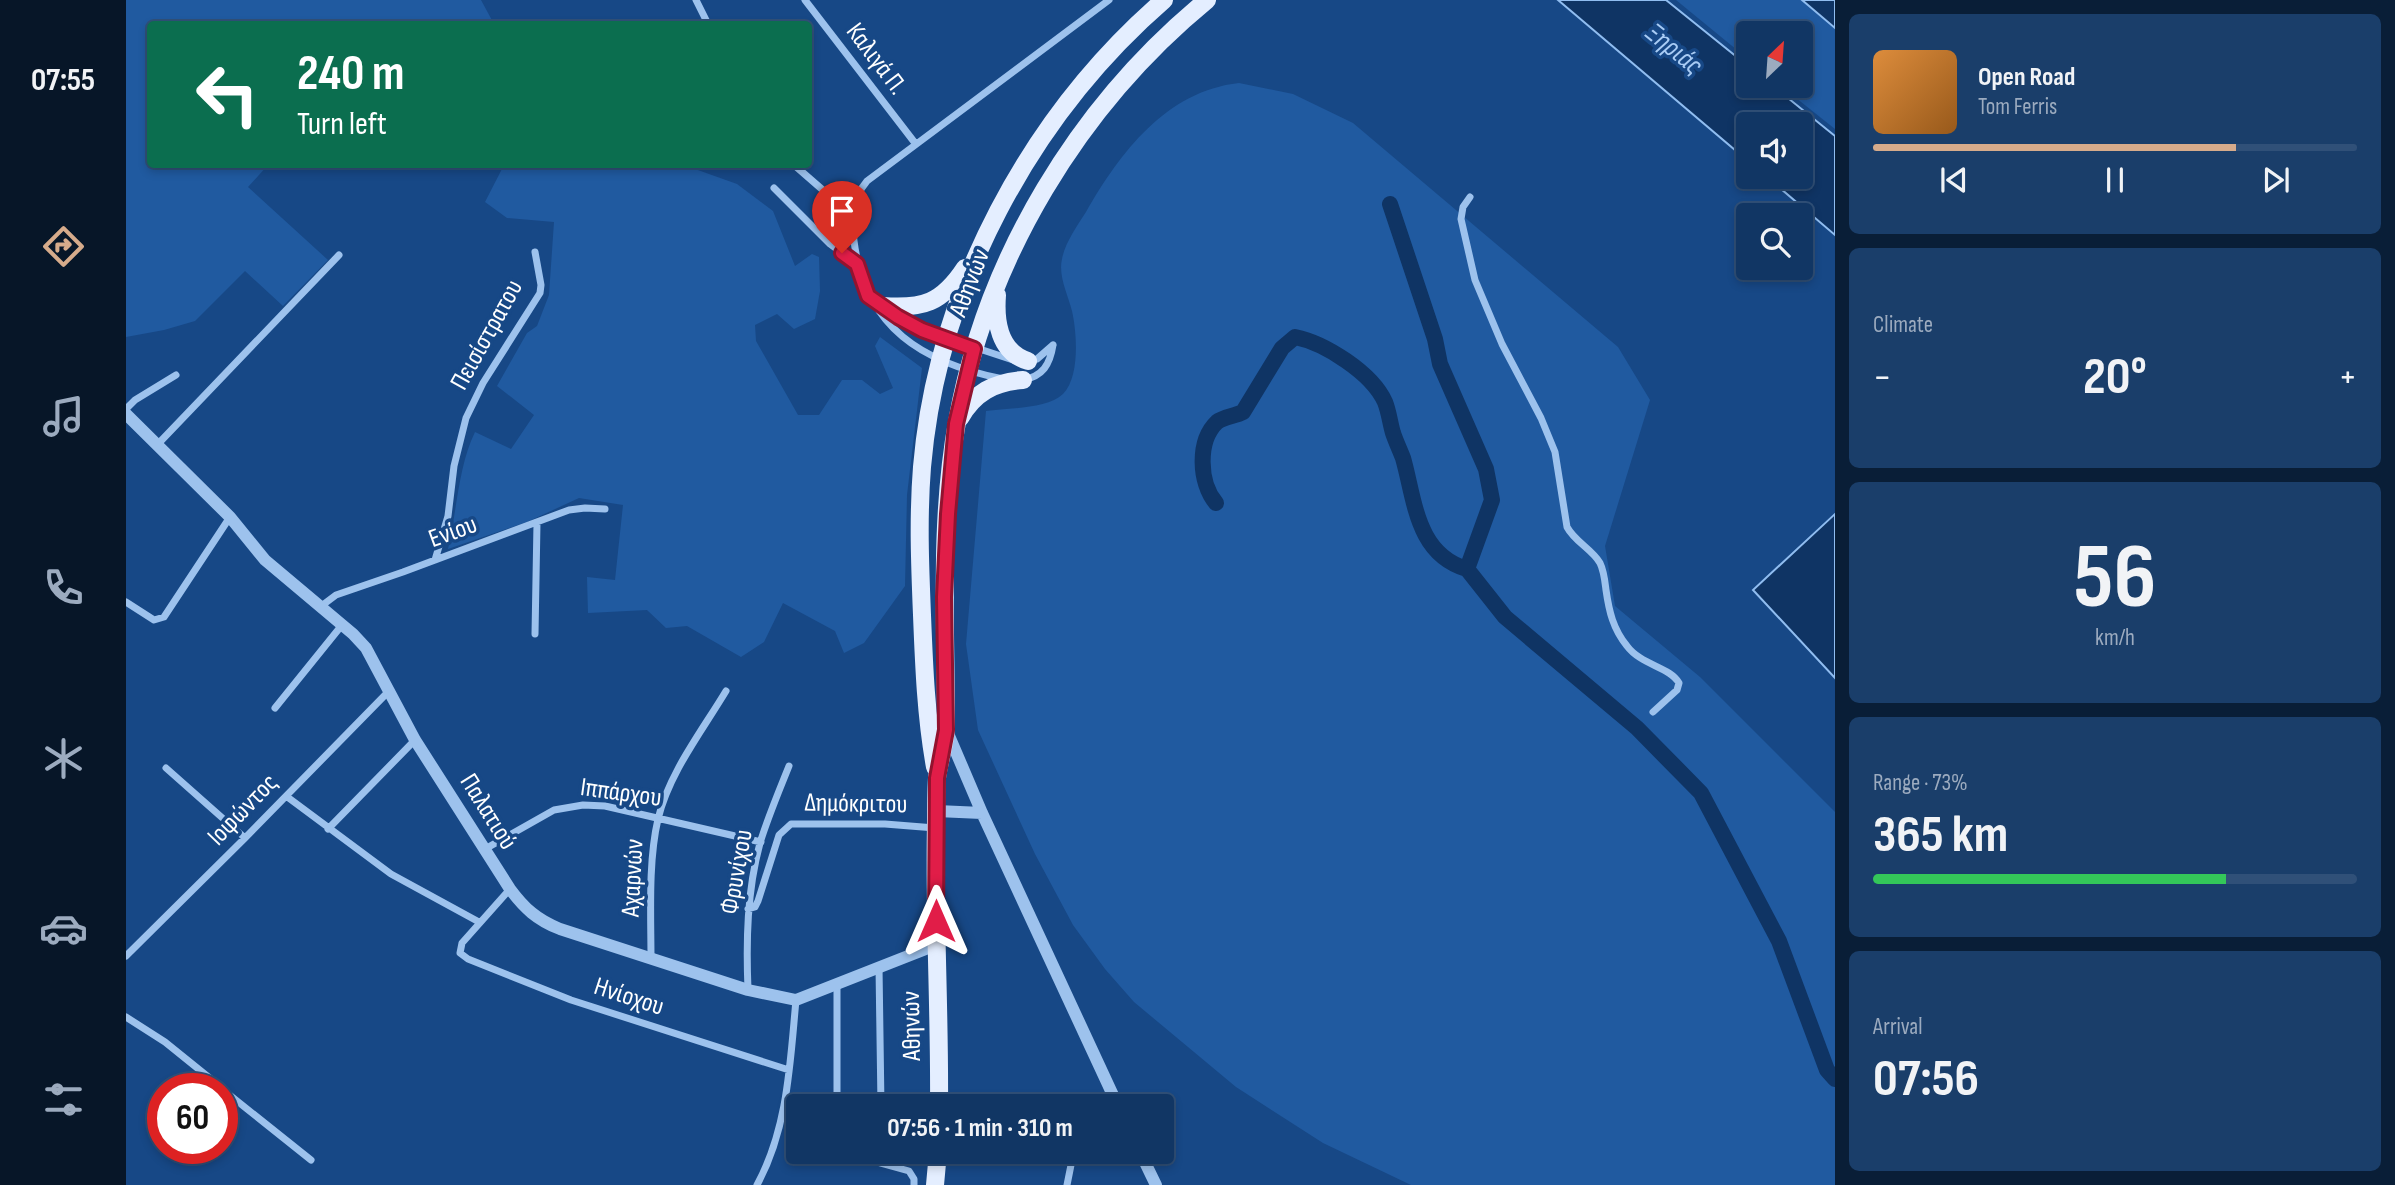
<!DOCTYPE html>
<html lang="en">
<head>
<meta charset="utf-8">
<style>
  body { margin:0; font-family:"Sofia Sans Condensed",sans-serif; background:#1a3e6a; color:#f1f3f6; height:100vh; display:flex; flex-direction:column; font-size:26px; white-space:nowrap }
  * { box-sizing:border-box; margin:0 }
  p { font-size:23px; color:#9cabbf }
  .icon { flex:none; width:38px; height:38px; fill:none; stroke:currentColor; stroke-width:2; stroke-linecap:round; stroke-linejoin:round }
  .map { position:relative; flex:1; overflow:hidden }
  .side { display:flex; flex-direction:column; gap:14px; padding:14px; background:#091e37; width:560px }
  .side>* { flex:none }
  .guide { position:absolute; left:21px; top:21px; width:665px; height:147px; border-radius:7px; box-shadow:0 4px 10px #0003,0 0 0 2px #305078; background:#0b6e4f; color:#fff; overflow:hidden }
  .needle { width:46px; rotate:25deg }
  .fabs { position:absolute; left:1610px; top:21px; display:grid; gap:14px }
  .fabs a { display:grid; place-items:center; width:77px; height:77px; border-radius:7px; background:#113664; box-shadow:0 4px 10px #0003,0 0 0 2px #305078; font-size:35px }
  .speed { position:absolute; left:21px; top:1073px; display:flex; gap:14px; font-size:35px; font-weight:700; text-align:center }
  .speed>* { display:grid; place-content:center; width:91px; height:91px; border-radius:50%; background:#113664; box-shadow:0 4px 10px #0003,0 0 0 2px #305078; line-height:1 }
  .speed .limit { border:10px solid #d22; background:#fff; color:#111 }
  .pin { position:absolute; display:grid; place-items:center; width:60px; height:60px; color:#fff; margin:-72px -30px; border-radius:50% 50% 50% 0; rotate:-45deg; box-shadow:0 0 7px #0007 }
  .pin .icon { rotate:45deg }
  .me { position:absolute; width:77px; margin:-38px; rotate:0deg; stroke-linejoin:round; filter:drop-shadow(0 0 5px #0008) }
  .turn { display:flex; align-items:center; gap:24px; height:147px; padding:0 35px; font-size:32px }
  .turn .icon { width:91px; height:91px; stroke-width:2.5 }
  .turn b { display:block; font-size:49px; line-height:60px }
  .big { font-size:52px; font-weight:700; line-height:1.1 }
  .side .tile { flex:1; display:flex; flex-direction:column; justify-content:center; gap:10px; min-width:0; padding:0 24px; border-radius:10px; background:#1a3e6a }
  .side .dial { align-items:center; gap:0 }
  .dial b { font-size:91px; line-height:1 }
  .song { display:flex; align-items:center; gap:21px }
  .cover { width:84px; height:84px; border-radius:10px; background:linear-gradient(135deg,hsl(30 70% 55%),hsl(30 70% 35%)) }
  .played { height:7px; border-radius:4px; background:linear-gradient(90deg,#d6ab8b 75%,#305078 75%) }
  .keys { display:flex; justify-content:space-around; direction:ltr }
  .heat { display:flex; justify-content:space-between; align-items:center; font-size:38px; direction:ltr }
  .charge { height:10px; border-radius:5px; background:linear-gradient(90deg,#34c759 73%,#305078 0) }
  .trip { position:absolute; left:660px; top:1094px; width:388px; height:70px; border-radius:7px; background:#113664; box-shadow:0 4px 10px #0003,0 0 0 2px #305078; font-weight:700; line-height:70px; text-align:center }
  main { display:flex; flex:1; min-height:0 }
  .menu { display:flex; flex-direction:column; width:126px; justify-content:space-around; align-items:center; background:#071628; color:#9cabbf }
  .menu .icon { width:49px; height:49px }
  .menu .selected { color:#d6ab8b }
  .menu b { font-size:32px; color:#f1f3f6 }
  .map>svg:first-child { display:block }
  .green { fill:#205aa0 }
  .water { fill:#0f3464; stroke:#90bdf0; stroke-width:2 }
  .lines { fill:none; stroke-linecap:round; stroke-linejoin:round }
  .canal { stroke:#0f3464; stroke-width:16 }
  .minor { stroke:#9dc2ed; stroke-width:7 }
  .tertiary { stroke:#9dc2ed; stroke-width:12 }
  .primary { stroke:#e4eeff; stroke-width:18 }
  .route-casing { stroke:#92132f; stroke-width:18 }
  .route { stroke:#e11d48; stroke-width:12 }
  .labels { text-anchor:middle; dominant-baseline:central; stroke-width:7; stroke-linejoin:round; paint-order:stroke }
  .street-label { font-size:26px; fill:#fff; stroke:#174886 }
  .water-label { font-size:28px; font-style:italic; fill:#a9ccf5; stroke:#174886 }
</style>
</head>
<body>
<main>
<nav class="menu">
<b>07:55</b>
<svg class="icon selected" aria-label="directions" viewBox="0 0 24 24"><path d="M12 3l9 9-9 9-9-9zM9 14v-3h6M13 9l2 2-2 2"/></svg>
<svg class="icon" aria-label="music" viewBox="0 0 24 24"><path d="M9 18V5l10-2v13"/><circle cx="6" cy="18" r="3"/><circle cx="16" cy="16" r="3"/></svg>
<svg class="icon" aria-label="phone" viewBox="0 0 24 24"><path d="M5 4h4l2 5-3 2q2 4 5 5l2-3 5 2v4C11 20 4 13 5 4z"/></svg>
<svg class="icon" aria-label="climate" viewBox="0 0 24 24"><path d="M12 3v18M4 7l16 10M4 17L20 7"/></svg>
<svg class="icon" aria-label="car" viewBox="0 0 24 24"><path d="M5 17H2v-5l4-1 3-4h7l3 4 3 1v5h-3M9 17h6M6 11h13"/><circle cx="7" cy="17" r="2"/><circle cx="17" cy="17" r="2"/></svg>
<svg class="icon" aria-label="filters" viewBox="0 0 24 24"><path d="M4 7h16M4 17h16"/><circle cx="9" cy="7" r="2"/><circle cx="15" cy="17" r="2"/></svg>
</nav>
<div class="map">
<svg width="1709" height="1185" viewBox="0 0 1709 1185">
  <rect width="100%" height="100%" fill="#174886"/>
  <path class="green" d="M0,0H355L368,24H24V164L142,165L122,187L202,260L157,306L119,271L69,321L38,330L0,337Z
    M1550,0H1709V129L1655,86H1675V33H1622V59Z
    M1113,83L1167,94L1227,123L1492,347L1524,400L1479,546L1489,606L1574,677L1709,812V1185H1285L1197,1143L1110,1087L1008,1002L979,969L947,925L909,854L852,730L840,644L860,411C882,408 921,409 937,394C954,377 951,333 946,311C942,295 932,276 936,259C939,243 951,226 960,212C994,153 1040,91 1113,83Z
    M378,165H563L569,169L611,184L647,211L669,266L686,254L693,257L694,291L689,319L668,329L651,314L629,325L630,341L672,415H693L716,380H736L754,394L767,388L749,346L754,337L796,368L781,495L779,586L738,643L718,653L709,631L657,603L638,642L615,657L561,626L540,628L521,610L462,613L461,577L489,580L497,505L453,498L401,522L322,549C331,511 332,467 349,432L385,449L408,415L371,386L401,333L411,326L423,295L428,222L381,218L359,202Z"/>
  <path class="water" d="M1432,0H1540L1622,66V86H1647L1709,136V235L1641,177H1675V124H1622V161Z
    M1676,0H1709V28Z
    M1709,514V678L1627,590Z"/>
  <g class="lines">
    <path class="canal" d="M1264,204L1309,339L1314,364L1360,469L1366,500L1341,569L1379,617L1511,728L1575,793L1653,941L1701,1070L1709,1079
      M1090,503C1073,483 1071,441 1091,422C1097,417 1109,416 1117,412L1156,348L1169,337C1199,343 1246,373 1259,402C1263,412 1264,423 1267,433C1270,442 1274,450 1277,458C1289,500 1290,554 1341,569"/>
    <path class="minor" d="M570,0L582,24
      M679,0L789,143
      M667,164L706,198L727,202
      M648,188L704,244L731,264
      M1344,197L1337,207L1335,219L1349,280L1376,344L1415,418L1429,452L1441,527C1449,542 1466,549 1474,563C1478,571 1479,582 1480,590C1483,611 1487,629 1501,646C1515,665 1544,667 1553,683L1551,690L1527,712
      M762,310L796,330L890,361
      M902,361L911,359L927,345
      M877,379C797,363 739,328 728,241C725,215 724,202 741,181L983,0
      M896,380C917,377 924,364 927,345
      M0,409L9,400L50,375
      M32,444L213,255
      M309,560L322,516L328,466L340,418L357,383L414,293L415,285L409,252
      M0,602L28,620L38,617L104,517
      M194,607L210,595L277,572L443,510L459,508L479,509
      M409,634L411,523
      M149,708L216,625
      M40,768L119,838
      M160,796L265,874L353,922
      M202,829L289,740
      M359,849L428,810L457,805L479,806L635,842
      M384,889L336,943L334,953L342,959L445,1000L663,1070
      M622,909L629,907L632,901L653,835L665,824H759L809,828
      M0,956L119,838L262,692
      M525,959C525,915 522,862 532,819C543,773 576,731 600,691
      M753,967L755,1106
      M711,984V1106
      M622,990C620,941 621,891 634,843C642,817 653,791 663,766
      M0,1017L39,1042L96,1088
      M96,1089L185,1160
      M752,1152L754,1163L783,1171L788,1179V1185
      M631,1185C662,1128 664,1063 670,1000
      M941,1185L945,1165L952,1152"/>
    <path class="tertiary" d="M0,414L104,517L139,560L227,634L240,648L289,740L384,889C398,908 411,920 434,929L622,990L670,1000L810,945
      M821,731L856,813L992,1106
      M811,811L856,813
      M1014,1152L1030,1185"/>
    <path class="primary" d="M871,295C869,321 873,352 902,361
      M757,306C797,309 816,303 839,268
      M834,418C848,393 868,382 897,380
      M809,767C800,717 798,666 796,615C794,566 792,517 796,467C811,290 904,116 1038,0
      M813,1106C814,1013 808,919 810,826C810,810 810,794 811,778C813,761 820,743 820,725C820,625 813,522 831,422C860,258 953,105 1081,0
      M809,1185L812,1152"/>
  </g>
  <g class="lines">
    <defs>
      <path id="route" d="M716,253L731,264L742,296L772,317L796,330L848,349L830,424L822,514L818,597L820,730L811,778L810,921"/>
    </defs>
    <use href="#route" class="route-casing"/>
    <use href="#route" class="route"/>
  </g>
  <g class="labels">
    <g class="street-label">
      <text transform="translate(750 59) rotate(53)">Καλιγά Π.</text>
      <text transform="translate(844 283) rotate(-69)">Αθηνών</text>
      <text transform="translate(361 335) rotate(-61)">Πεισίστρατου</text>
      <text transform="translate(327 532) rotate(-20)">Ενίου</text>
      <text transform="translate(495 793) rotate(8)">Ιππάρχου</text>
      <text transform="translate(730 804) rotate(1)">Δημόκριτου</text>
      <text transform="translate(117 810) rotate(-46)">Ιοφώντος</text>
      <text transform="translate(362 812) rotate(58)">Παλατιού</text>
      <text transform="translate(611 872) rotate(-80)">Φρυνίχου</text>
      <text transform="translate(507 878) rotate(-87)">Αχαρνών</text>
      <text transform="translate(503 997) rotate(18)">Ηνίοχου</text>
      <text transform="translate(786 1026) rotate(-91)">Αθηνών</text>
    </g>
    <g class="water-label">
      <text transform="translate(1548 49) rotate(39)">Ξηριάς</text>
    </g>
  </g>
</svg>
<div class="fabs">
<a><svg class="needle" viewBox="-14 -14 28 28"><path d="M0-13l5 13h-10z" fill="#e53935"/><path d="M0 13l5-13h-10z" fill="#9cabbf"/></svg></a>
<a><svg class="icon" aria-label="sound" viewBox="0 0 24 24"><path d="M4 9h4l5-4v14l-5-4H4zM17 9q2 3 0 6"/></svg></a>
<a><svg class="icon" aria-label="search" viewBox="0 0 24 24"><circle cx="10" cy="10" r="6"/><path d="M15 15l6 6"/></svg></a>
</div>
<div class="speed"><div class="limit">60</div></div>
<div class="pin" style="left:716px;top:253px;background:#d93025"><svg class="icon" aria-label="arrive" viewBox="0 0 24 24"><path d="M6 21V4h12l-3 4 3 4H6"/></svg></div>
<svg class="me" style="left:810px;top:921px" viewBox="-20 -20 40 40"><path d="M0-17L14 15 0 8-14 15z" fill="#e11d48" stroke="#fff" stroke-width="4"/></svg>
<div class="trip">07:56 · 1 min · 310 m</div>
<div class="guide">
<div class="turn"><svg class="icon" aria-label="left" viewBox="0 0 24 24"><path d="M17 20v-9H6M10 6l-5 5 5 5"/></svg><div><b>240 m</b>Turn left</div></div>
</div>
</div>
<section class="side">
<div class="tile">
<div class="song"><i class="cover"></i><div><b>Open Road</b><p>Tom Ferris</p></div></div>
<div class="played"></div>
<div class="keys"><svg class="icon" aria-label="previous" viewBox="0 0 24 24"><path d="M18 5L8 12l10 7zM5 5v14"/></svg><svg class="icon" aria-label="pause" viewBox="0 0 24 24"><path d="M8 5v14M16 5v14"/></svg><svg class="icon" aria-label="next" viewBox="0 0 24 24"><path d="M6 5l10 7-10 7zM19 5v14"/></svg></div>
</div>
<div class="tile"><p>Climate</p>
<div class="heat"><a>−</a><b class="big">20°</b><a>+</a></div>
</div>
<div class="tile dial"><b>56</b><p>km/h</p></div>
<div class="tile"><p>Range · 73%</p><b class="big">365 km</b><div class="charge"></div></div>
<div class="tile"><p>Arrival</p><b class="big">07:56</b></div>
</section>
</main>
</body>
</html>
